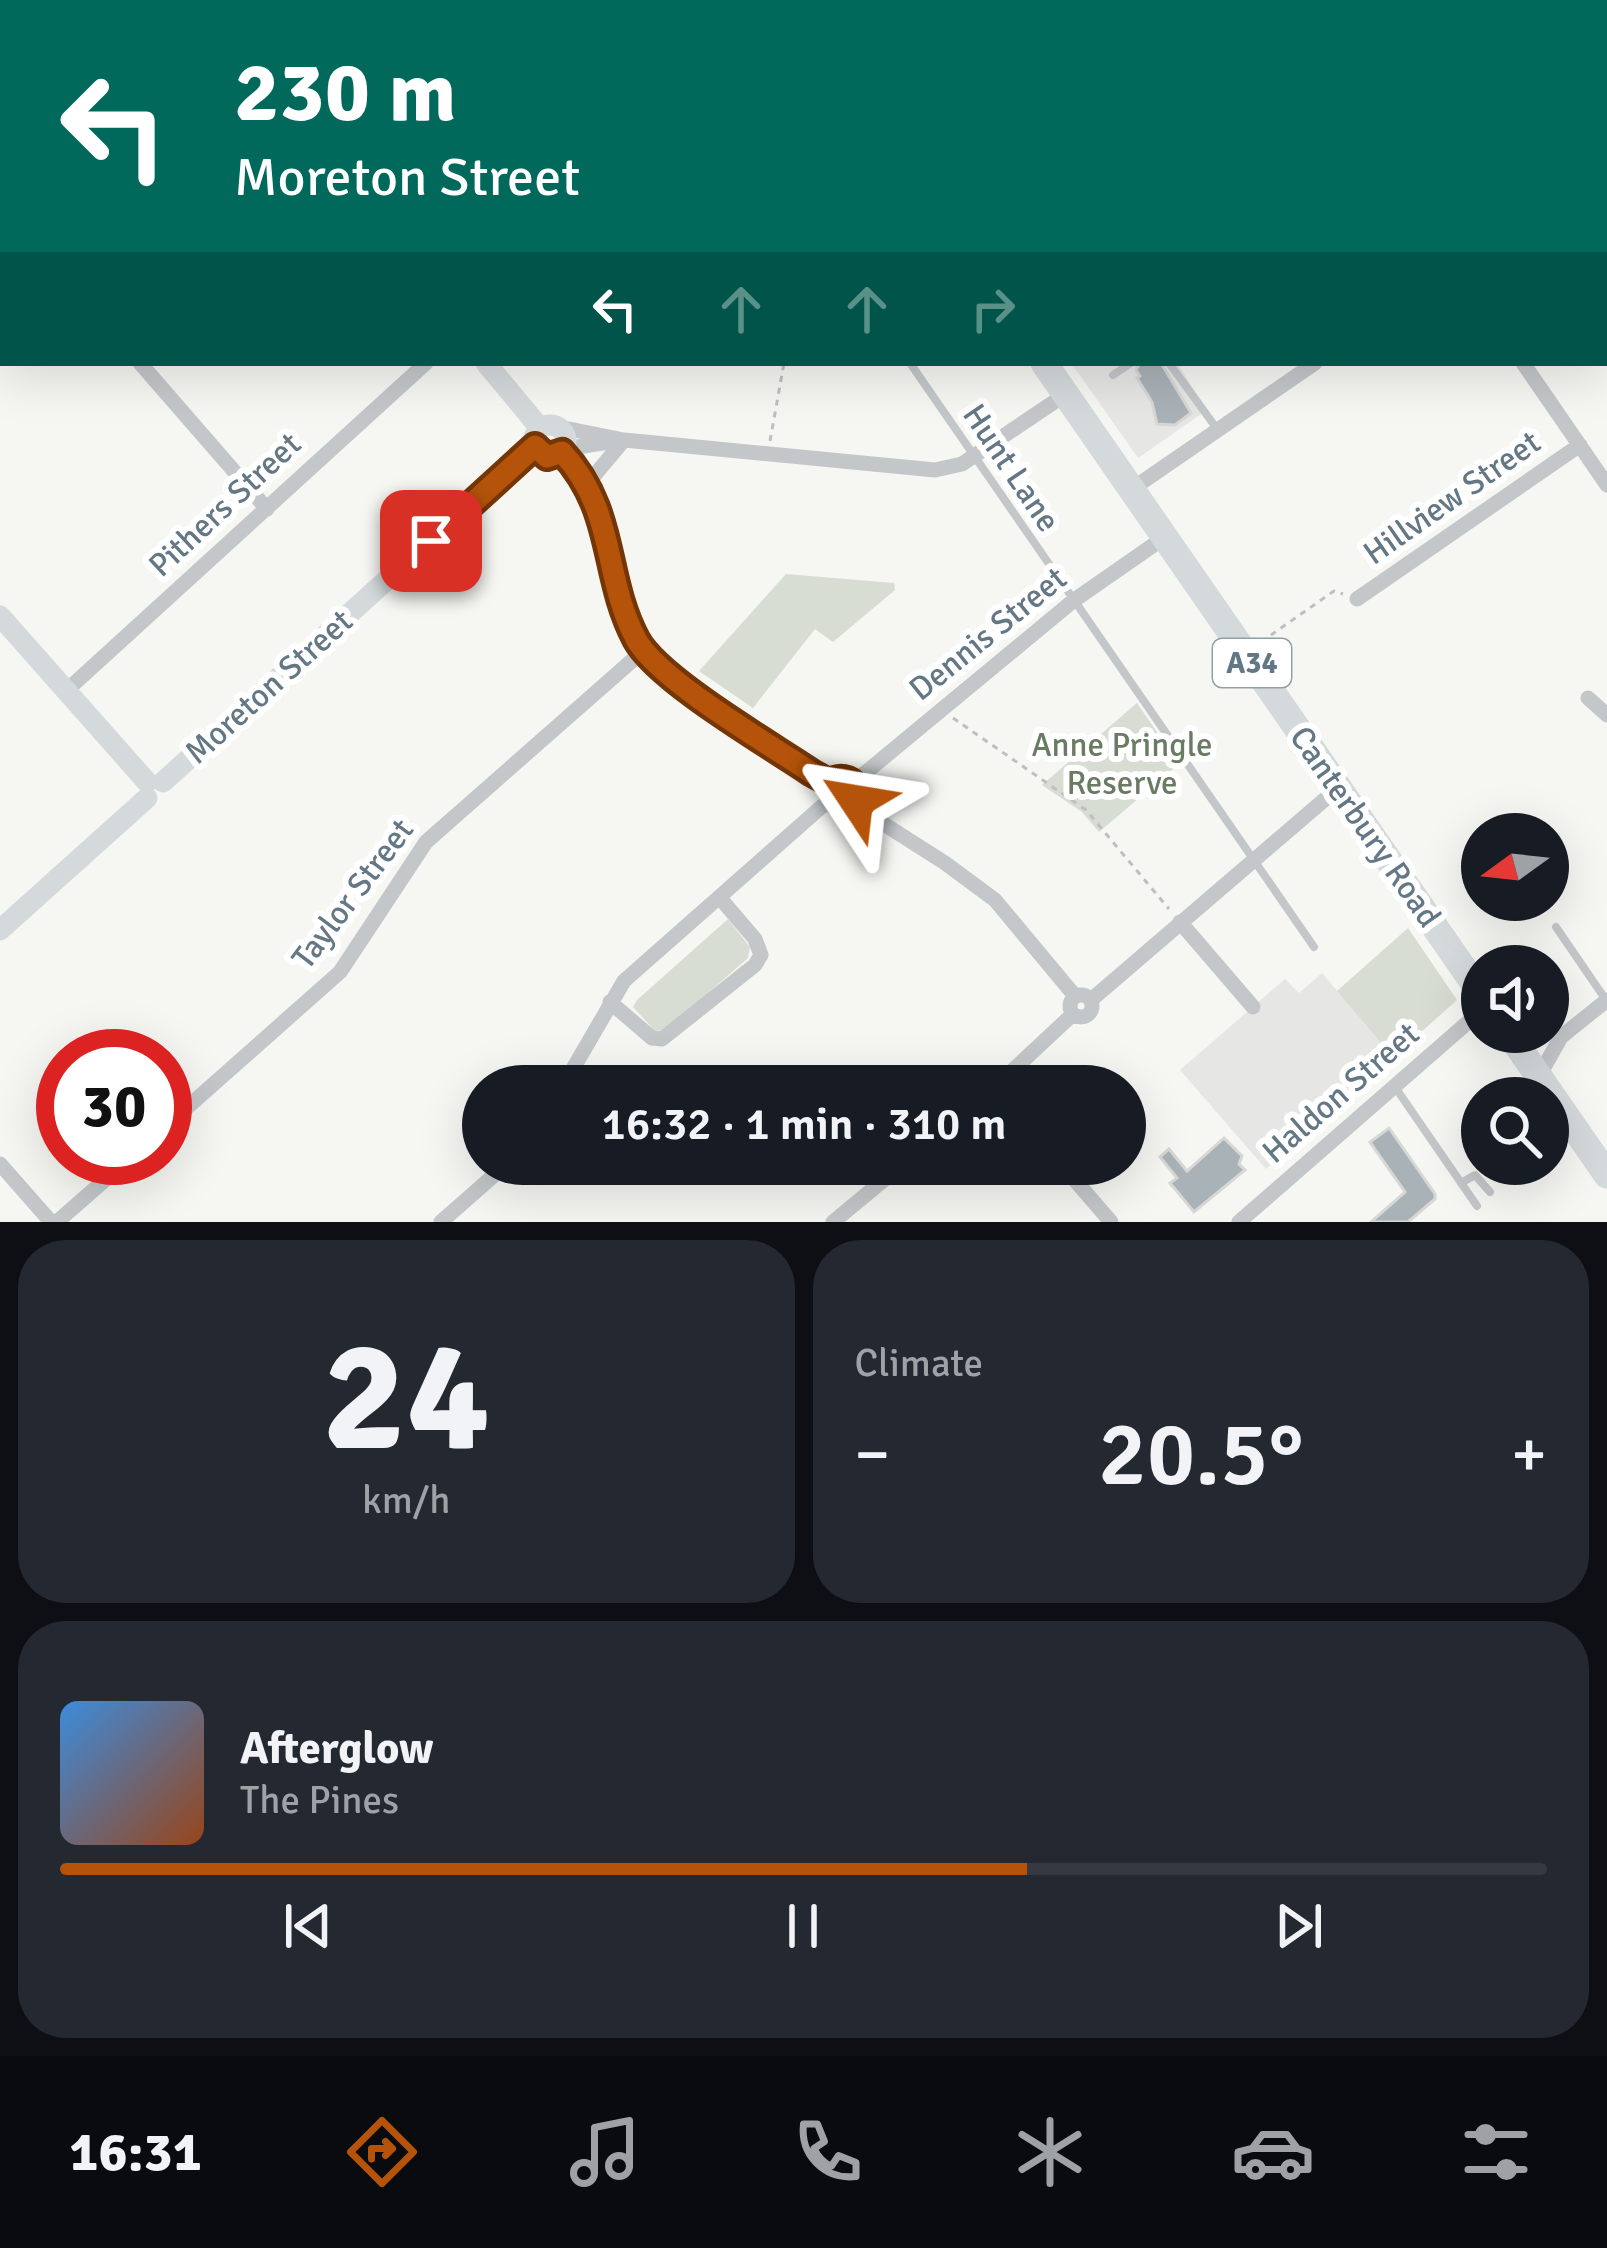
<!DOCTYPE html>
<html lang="en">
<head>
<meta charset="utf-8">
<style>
  body { margin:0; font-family:Signika,sans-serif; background:#242831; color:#f1f3f6; height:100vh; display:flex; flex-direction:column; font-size:45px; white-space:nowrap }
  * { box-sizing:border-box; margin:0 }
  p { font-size:39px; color:#9ea1a6 }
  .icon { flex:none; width:66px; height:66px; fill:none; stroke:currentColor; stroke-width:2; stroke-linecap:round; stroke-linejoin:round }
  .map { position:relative; height:1222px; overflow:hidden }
  .panel { display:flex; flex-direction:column; gap:18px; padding:18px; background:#0d0f14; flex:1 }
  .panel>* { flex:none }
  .top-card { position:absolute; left:0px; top:0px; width:1608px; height:366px; box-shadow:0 12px 48px #0002; background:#00695c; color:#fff; overflow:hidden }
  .needle { width:78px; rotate:255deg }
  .buttons { position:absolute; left:1461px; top:813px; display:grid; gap:24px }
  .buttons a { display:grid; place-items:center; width:108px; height:108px; border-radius:50%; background:#171b24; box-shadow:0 12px 48px #0002; font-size:60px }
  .speed { position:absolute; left:36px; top:1029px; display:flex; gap:24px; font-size:60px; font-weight:700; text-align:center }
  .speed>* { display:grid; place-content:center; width:156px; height:156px; border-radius:50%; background:#171b24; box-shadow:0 12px 48px #0002; line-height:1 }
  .speed .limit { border:18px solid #d22; background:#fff; color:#111 }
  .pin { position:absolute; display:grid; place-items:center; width:102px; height:102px; color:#fff; margin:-51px; border-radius:24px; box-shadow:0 6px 18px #0006 }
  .me { position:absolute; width:132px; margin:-66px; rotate:303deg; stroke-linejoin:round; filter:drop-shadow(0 0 9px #0008) }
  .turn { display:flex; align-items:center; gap:42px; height:252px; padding:0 36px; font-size:54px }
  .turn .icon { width:156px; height:156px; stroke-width:2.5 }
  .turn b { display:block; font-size:84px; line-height:102px }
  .lanes { display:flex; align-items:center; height:114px; padding:0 36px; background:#0003; justify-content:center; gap:60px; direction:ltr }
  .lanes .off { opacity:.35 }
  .big { font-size:90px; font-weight:600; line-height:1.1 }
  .panel .widget { flex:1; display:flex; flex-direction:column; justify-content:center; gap:18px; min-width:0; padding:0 42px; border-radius:48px; background:#242831 }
  .panel .dial { align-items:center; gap:0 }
  .dial b { font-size:156px; line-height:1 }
  .song { display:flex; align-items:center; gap:36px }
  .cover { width:144px; height:144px; border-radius:18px; background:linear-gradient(135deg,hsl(210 70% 55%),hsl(20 70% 35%)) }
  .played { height:12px; border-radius:6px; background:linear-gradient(90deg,#b45309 65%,#363941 65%) }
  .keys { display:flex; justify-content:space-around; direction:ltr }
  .heat { display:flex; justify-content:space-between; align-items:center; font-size:66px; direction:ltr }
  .panel .tiles { flex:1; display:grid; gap:18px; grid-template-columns:1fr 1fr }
  .widget:last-child { grid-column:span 2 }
  .trip { position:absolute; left:462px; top:1065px; width:684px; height:120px; border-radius:60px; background:#171b24; box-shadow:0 12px 48px #0002; font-weight:600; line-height:120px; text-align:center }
  .menu { display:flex; height:192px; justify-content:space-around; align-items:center; background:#090b0e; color:#9ea1a6 }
  .menu .icon { width:84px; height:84px }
  .menu .current { color:#b45309 }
  .menu b { font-size:54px; color:#f1f3f6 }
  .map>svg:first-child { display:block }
  .built { fill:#e6e7e5 }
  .green { fill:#d7ddd3 }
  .building { fill:#a9b2b7; stroke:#d7d7d5; stroke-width:3 }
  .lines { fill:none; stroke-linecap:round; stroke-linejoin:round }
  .path { stroke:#bdbfc1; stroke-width:3; stroke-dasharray:6 6; stroke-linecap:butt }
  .lane { stroke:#c3c7ca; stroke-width:8 }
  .street { stroke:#c3c7ca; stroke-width:15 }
  .secondary { stroke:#d4d9dc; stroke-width:21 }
  .highway { stroke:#d4d9dc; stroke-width:27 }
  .route-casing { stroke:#753606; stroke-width:30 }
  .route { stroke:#b45309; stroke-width:21 }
  .labels { text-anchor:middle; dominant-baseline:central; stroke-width:12; stroke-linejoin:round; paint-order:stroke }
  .shield { fill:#fff; stroke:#92a0a9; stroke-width:3 }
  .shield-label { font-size:30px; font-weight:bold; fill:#647784 }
  .street-label { font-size:33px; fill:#647784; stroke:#fff }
  .park-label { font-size:33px; fill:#697b63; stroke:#fff }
</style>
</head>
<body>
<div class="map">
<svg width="1607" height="1222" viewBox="0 0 1607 1222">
  <rect width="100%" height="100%" fill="#f6f6f2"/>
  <path class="built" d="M1177,363L1207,410L1138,458L1072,364Z
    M1322,973L1393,1057L1266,1169L1180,1070L1285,979L1299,993Z"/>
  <path class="green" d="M786,574L894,583L895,590L833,642L815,629L753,708L699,671Z
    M1137,703L1179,764L1099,832L1082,812L1042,785Z
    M728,919L750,947L748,958L666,1030L655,1031L633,1007L637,1000Z
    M1408,928L1457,1000L1393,1057L1337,991Z"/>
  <path class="building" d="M1140,363H1161L1191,413L1175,425L1157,424L1152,402L1137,378L1140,376L1136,370Z
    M1389,1128L1435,1194V1199L1408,1222H1371L1405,1192L1370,1142Z
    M1224,1138L1242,1156L1239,1164L1245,1170L1194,1212L1170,1183L1177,1178L1160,1157L1169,1149L1187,1171Z"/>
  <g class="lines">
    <path class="path" d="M770,441L784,363
      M1261,642L1334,591L1343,594
      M953,718L1086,810L1169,909"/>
    <path class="lane" d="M654,0L656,3
      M947,0L949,3
      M956,0L958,3
      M910,363L1314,947
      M1169,363L1217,429
      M1113,375L1131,363
      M1556,927L1606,1000
      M1395,1087L1477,1206
      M1461,1183L1475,1175L1490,1192"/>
    <path class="street" d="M168,0L171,3
      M503,0L505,3
      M1273,0L1275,3
      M830,3L833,0
      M1605,163L1607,162
      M0,201L3,204
      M140,363L267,509
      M1523,363L1607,485
      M559,427L624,440L935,470L962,464L1066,394
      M564,449L609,442
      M562,452C573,464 584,475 591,490C620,550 611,627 665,673L830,783
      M588,483L624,440
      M1132,489L1315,363
      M1357,599L1580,445
      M66,691L426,363
      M1588,698L1607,715
      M826 794a16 16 0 1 1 32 0a16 16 0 1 1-32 0Z
      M853,783L1073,601L1165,537
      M854,805L945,863L995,900L1075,996
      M1180,922L1253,1007
      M1070 1006a11 11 0 1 1 22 0a11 11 0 1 1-22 0Z
      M1091,1000L1338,788
      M610,1002L652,1038L662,1039L755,965L761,955L755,939L720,898
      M1539,1076L1561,1037L1607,1000
      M563,1086L624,981L828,801
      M996,1086L1073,1014
      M165,1127L340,972L426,842L643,651
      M0,1164L51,1222
      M1061,1164L1111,1222
      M57,1222L130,1158
      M441,1222L507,1164
      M833,1222L903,1164
      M1239,1222L1482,1010"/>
    <path class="secondary" d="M486,363L540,428
      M534 441a16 16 0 1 1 32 0a16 16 0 1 1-32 0Z
      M0,616L147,782
      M163,782L535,446
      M0,930L147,798"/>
    <path class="highway" d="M795,0L798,3
      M1044,363L1482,995
      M1508,1032L1607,1175"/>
  </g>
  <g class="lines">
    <defs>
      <path id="route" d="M431,541L535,446L547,457L562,452C617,512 602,574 636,639C657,679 769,744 812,773L830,783C839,776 850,778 856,787V801"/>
    </defs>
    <use href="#route" class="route-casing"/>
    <use href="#route" class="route"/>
  </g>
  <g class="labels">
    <rect class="shield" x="1213" y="639" width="78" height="48" rx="9"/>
    <g class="shield-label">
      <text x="1252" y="663">A34</text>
    </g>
    <g class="street-label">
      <text transform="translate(1011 468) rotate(56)">Hunt Lane</text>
      <text transform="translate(1452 498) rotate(-35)">Hillview Street</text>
      <text transform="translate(225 505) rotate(-43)">Pithers Street</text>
      <text transform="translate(988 634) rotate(-39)">Dennis Street</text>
      <text transform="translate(269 687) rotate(-42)">Moreton Street</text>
      <text transform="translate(1365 827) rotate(55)">Canterbury Road</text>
      <text transform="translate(353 894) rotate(-53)">Taylor Street</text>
      <text transform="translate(1341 1093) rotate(-41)">Haldon Street</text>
    </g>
    <g class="park-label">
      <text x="1122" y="745">Anne Pringle<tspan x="1122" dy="38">Reserve</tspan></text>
    </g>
  </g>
</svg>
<div class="buttons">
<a><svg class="needle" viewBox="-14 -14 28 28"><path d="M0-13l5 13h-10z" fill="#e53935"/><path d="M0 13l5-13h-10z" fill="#9ea1a6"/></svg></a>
<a><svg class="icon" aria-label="sound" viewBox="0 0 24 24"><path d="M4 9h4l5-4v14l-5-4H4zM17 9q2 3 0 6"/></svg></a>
<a><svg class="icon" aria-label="search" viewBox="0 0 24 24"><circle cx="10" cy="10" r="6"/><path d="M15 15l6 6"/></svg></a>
</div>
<div class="speed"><div class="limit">30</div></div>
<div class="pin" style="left:431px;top:541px;background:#d93025"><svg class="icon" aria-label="arrive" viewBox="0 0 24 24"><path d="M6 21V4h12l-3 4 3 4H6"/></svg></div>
<svg class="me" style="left:856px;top:801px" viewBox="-20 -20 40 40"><path d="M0-17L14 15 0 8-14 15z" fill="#b45309" stroke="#fff" stroke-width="4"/></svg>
<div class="trip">16:32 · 1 min · 310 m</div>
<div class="top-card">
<div class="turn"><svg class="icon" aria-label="left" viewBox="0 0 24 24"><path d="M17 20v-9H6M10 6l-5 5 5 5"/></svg><div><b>230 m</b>Moreton Street</div></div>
<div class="lanes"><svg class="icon" aria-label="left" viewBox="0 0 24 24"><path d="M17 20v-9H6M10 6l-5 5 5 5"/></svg><svg class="icon off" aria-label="ahead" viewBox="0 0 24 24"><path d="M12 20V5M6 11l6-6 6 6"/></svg><svg class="icon off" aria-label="ahead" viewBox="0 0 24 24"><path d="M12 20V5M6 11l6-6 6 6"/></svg><svg class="icon off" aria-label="right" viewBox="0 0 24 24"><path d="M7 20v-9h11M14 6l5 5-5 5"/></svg></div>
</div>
</div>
<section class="panel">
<div class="tiles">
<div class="widget dial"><b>24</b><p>km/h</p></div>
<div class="widget"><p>Climate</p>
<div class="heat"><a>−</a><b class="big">20.5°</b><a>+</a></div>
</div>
<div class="widget">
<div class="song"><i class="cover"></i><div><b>Afterglow</b><p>The Pines</p></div></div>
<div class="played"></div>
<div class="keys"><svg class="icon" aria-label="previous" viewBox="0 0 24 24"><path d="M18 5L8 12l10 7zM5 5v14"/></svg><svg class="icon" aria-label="pause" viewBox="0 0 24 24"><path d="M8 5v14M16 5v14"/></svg><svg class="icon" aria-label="next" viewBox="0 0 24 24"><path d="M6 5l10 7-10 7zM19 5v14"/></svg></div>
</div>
</div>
</section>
<nav class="menu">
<b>16:31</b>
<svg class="icon current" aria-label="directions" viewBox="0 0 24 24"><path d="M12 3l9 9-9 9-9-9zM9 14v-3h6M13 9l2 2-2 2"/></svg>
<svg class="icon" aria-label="music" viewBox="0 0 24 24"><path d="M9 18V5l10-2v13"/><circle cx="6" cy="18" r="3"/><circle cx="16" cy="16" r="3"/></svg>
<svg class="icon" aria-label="phone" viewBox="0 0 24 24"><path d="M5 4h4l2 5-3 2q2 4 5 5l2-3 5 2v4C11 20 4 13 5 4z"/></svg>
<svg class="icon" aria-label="climate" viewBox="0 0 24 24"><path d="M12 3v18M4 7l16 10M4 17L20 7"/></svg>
<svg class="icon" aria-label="car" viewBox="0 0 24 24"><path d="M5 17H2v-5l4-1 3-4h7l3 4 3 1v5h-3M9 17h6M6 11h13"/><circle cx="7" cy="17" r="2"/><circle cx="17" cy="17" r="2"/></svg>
<svg class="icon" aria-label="filters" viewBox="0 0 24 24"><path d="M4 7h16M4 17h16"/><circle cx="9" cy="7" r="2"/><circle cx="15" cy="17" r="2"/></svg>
</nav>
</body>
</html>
